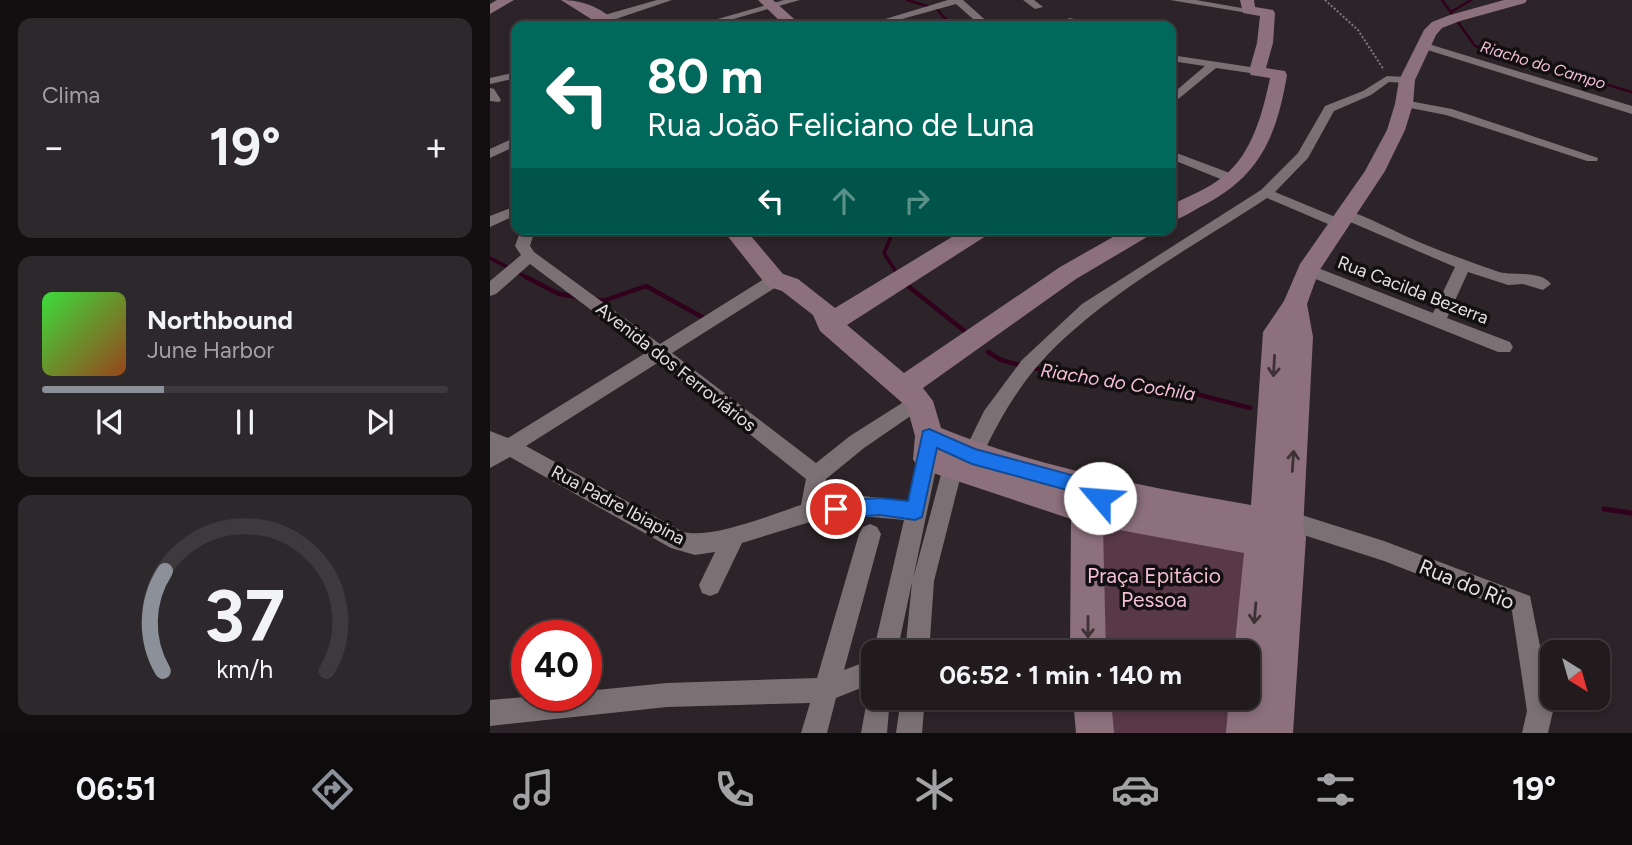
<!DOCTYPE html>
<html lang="pt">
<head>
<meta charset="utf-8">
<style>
  body { margin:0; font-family:Figtree,sans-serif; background:#2d282b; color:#f1f3f6; height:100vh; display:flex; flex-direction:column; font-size:26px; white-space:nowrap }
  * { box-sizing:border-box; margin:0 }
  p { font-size:23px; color:#a2a1a4 }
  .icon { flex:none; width:38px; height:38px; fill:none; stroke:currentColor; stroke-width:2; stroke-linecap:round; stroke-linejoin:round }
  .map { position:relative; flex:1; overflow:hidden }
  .panel { display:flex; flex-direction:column; gap:18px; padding:18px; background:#120f10; width:490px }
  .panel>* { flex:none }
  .guide { position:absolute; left:21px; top:21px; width:665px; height:214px; border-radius:14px; box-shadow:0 4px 10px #0003,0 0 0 2px #3e393c; background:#00695c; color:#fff; overflow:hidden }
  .needle { width:46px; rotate:143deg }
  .buttons { position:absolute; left:1050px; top:640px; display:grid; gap:14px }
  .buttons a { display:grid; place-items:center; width:70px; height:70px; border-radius:14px; background:#211b1e; box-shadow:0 4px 10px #0003,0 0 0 2px #3e393c; font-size:35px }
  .speed { position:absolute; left:21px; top:620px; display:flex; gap:14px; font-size:35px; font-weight:700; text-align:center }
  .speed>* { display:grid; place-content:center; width:91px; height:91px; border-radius:50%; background:#211b1e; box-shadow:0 4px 10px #0003,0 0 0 2px #3e393c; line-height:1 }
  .speed .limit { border:10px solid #d22; background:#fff; color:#111 }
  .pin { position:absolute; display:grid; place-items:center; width:60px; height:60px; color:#fff; margin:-30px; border:4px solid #fff; border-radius:50%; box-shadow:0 2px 7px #0007 }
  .me { position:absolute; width:77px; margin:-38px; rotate:297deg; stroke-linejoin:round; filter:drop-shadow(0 0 5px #0008) }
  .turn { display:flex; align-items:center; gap:24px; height:147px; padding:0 21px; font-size:32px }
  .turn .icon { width:91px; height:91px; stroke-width:2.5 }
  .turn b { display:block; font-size:49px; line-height:60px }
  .lanes { display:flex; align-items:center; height:66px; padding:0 21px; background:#0003; justify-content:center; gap:35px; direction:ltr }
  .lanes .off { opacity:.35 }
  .big { font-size:52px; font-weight:700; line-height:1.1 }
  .panel .card { flex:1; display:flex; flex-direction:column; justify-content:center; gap:10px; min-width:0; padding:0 24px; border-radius:14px; background:#2d282b }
  .panel .dial { align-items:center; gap:0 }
  .dial svg { height:182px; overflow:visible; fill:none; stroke:#3e393c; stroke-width:7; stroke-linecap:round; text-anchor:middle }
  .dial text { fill:#f1f3f6; stroke:none }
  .song { display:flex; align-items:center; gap:21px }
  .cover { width:84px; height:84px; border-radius:10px; background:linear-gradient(135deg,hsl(120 70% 55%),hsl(20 70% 35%)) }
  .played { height:7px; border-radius:4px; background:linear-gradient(90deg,#8c9099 30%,#3e393c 30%) }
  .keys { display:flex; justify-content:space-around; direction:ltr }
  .heat { display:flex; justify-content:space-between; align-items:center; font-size:38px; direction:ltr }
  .trip { position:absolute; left:371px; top:640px; width:399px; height:70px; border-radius:14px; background:#211b1e; box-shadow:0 4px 10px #0003,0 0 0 2px #3e393c; font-weight:700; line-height:70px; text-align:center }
  .tabs { display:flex; height:112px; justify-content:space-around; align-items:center; background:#0d0b0c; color:#a2a1a4 }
  .tabs .icon { width:49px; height:49px }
  .tabs .active { color:#8c9099 }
  .tabs b { font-size:32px; color:#f1f3f6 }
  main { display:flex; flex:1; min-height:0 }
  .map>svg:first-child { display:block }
  .green { fill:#593848 }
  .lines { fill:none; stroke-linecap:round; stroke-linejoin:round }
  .stream-far3 { stroke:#30001c; stroke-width:2.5 }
  .stream-far2 { stroke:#30001c; stroke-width:3.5 }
  .stream-far1 { stroke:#30001c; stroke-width:4.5 }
  .stream { stroke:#30001c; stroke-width:5 }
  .path { stroke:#817a7e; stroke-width:2; stroke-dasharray:2 2; stroke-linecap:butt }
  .street { fill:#7b7175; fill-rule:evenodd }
  .secondary { fill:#8c707c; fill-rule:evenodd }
  .oneway { stroke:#3d3136 }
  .route { fill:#1a73e8; stroke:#114b97; stroke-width:2 }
  .labels { text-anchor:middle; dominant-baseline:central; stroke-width:7; stroke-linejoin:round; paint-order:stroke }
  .far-water-label { font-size:16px; font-style:italic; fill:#f5bfd7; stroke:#120f10 }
  .street-label { font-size:18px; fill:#e5e0e2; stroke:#120f10 }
  .water-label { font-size:19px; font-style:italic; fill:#f5bfd7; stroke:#120f10 }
  .near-park-label { font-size:21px; fill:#f4bed6; stroke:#120f10 }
  .near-street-label { font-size:21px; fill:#e5e0e2; stroke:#120f10 }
</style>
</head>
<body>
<main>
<section class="panel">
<div class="card"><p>Clima</p>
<div class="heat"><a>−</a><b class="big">19°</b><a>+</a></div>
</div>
<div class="card">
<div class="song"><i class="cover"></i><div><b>Northbound</b><p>June Harbor</p></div></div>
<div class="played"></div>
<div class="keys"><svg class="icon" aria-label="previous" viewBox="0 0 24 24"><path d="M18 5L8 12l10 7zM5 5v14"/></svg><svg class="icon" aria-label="pause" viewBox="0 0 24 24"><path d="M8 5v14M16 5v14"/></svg><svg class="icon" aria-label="next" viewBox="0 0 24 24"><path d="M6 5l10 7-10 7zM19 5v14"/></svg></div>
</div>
<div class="card dial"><svg viewBox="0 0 100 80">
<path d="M14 69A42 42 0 1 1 86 69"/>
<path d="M14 69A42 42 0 0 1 15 25" stroke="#8c9099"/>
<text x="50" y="56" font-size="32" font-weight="700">37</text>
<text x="50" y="72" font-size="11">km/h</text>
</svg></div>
</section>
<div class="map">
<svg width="1142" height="733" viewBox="0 0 1142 733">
  <rect width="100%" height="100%" fill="#2c2428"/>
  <path class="green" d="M611,512L771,545L755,733H605L602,698H758V653H598Z"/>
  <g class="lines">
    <path class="stream-far3" d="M417,0L447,9L458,22L454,26
      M952,0L985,46L1142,92
      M961,12L981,0"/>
    <path class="stream-far2" d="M404,229L394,253L408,275
      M0,258L40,279"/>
    <path class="stream-far1" d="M36,277L69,294L88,297
      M413,282L477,333
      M104,299L113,301L156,286L214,318
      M498,352L511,360L533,366
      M542,368L706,394L760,408"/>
    <path class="stream" d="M1114,509L1142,513"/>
    <path class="path" d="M835,0L868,30L894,70"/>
    <path class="street" d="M167,0H182L114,23L109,21L91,26H76Z
      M294,0H310L219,26H203Z
      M458,0H473L502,26H491L466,4L387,26H372Z
      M533,0H544L553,7L545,9Z
      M680,0H706L763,10L758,13Z
      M580,18L584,19V23L557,26Z
      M932,42L1142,106V114L928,47L927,45Z
      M681,55L767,68L773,71L767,74L726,68L681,105V95L715,66L681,61Z
      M26,72V78L0,84V78Z
      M897,76L917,77L923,80L917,83L899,82L881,95L844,111L818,158L785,192L855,221L857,224L855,227H845L777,198C700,249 603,300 544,370C521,398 504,430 489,462L482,465L475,462L472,456L494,411L532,360L592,304L771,190L808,153L835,106L873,91Z
      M0,88L4,89L11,100L9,102L0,101Z
      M914,100L962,109L1108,158L1107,161H1097L956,115L910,106V102Z
      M26,137V146L0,158V149Z
      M681,151L748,176L750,179L748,182H738L681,159Z
      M26,206V215L0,227V216Z
      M856,210C878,217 900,229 922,239C950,251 980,262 1009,272C1024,276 1050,270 1061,284L1053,290L1033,284L1018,285L978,272L957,318L1020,342L1023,347L1020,352H1008L813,274L810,270L813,266H823L943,313L965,267L851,218L849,215Z
      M31,229H45L40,246L44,252L170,344L279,276H291L293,280L291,284L182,353L326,463L360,436L423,396L429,393L435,396L438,401L435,406L374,448L336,479L333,501L372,496L419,501L431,453L438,450L445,453L448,459L423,579L453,467L456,461L463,458L470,461L473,467L444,581L439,653H415L422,582L407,653H383L414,520L372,516L320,522L252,543L228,593L220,596L212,593L209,585L225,552L205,555L181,548L20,457L0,468V431L18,438L157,352L40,264L6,294L0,296V281L31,255L25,246ZM169,362L316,479L311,505C280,515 223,539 193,532L36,446Z
      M799,511L894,541L1040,596L1063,711L1058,733H1032L1037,711L1022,611L894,561L792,528L789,521L792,514Z
      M380,524L387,527L391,534L354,670L383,659V683L346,698L337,733H311L320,703L177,707L0,726V700L57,695H96V691L177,683L327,678L369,534L373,527Z
      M383,688V698H400L397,733H371L379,689Z
      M411,698H435L432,733H406Z"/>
    <path class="secondary" d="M7,0H24L0,14V4Z
      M71,0C93,0 114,8 129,26H112Z
      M268,0H283L312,26H295Z
      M750,0H764L765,7L783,10L785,13L783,43L776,68L795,71L797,75C787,134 771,175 716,204C704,210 693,218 681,221V205C699,196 718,189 734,176C762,154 773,112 780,78L761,75L759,71L767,43L770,16L753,13Z
      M1014,0H1037L1035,3L970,21L952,28L946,35L925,80L923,104L915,130L895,171L829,271L817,304L823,337L813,530L816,537L803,733H736L739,698H758V653H744L754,553L613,527L616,653H580L581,519L428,468L423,459L425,436L417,407L330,331L323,315L292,291L277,286L232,229H255L293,274L308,279L345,308L475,229H502L499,234L357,325L414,373L570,267L637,229H665L662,234L586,279L433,388L443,401L451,428C551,469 656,486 761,505L773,332L794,301L810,264L875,171L897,130L905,104L909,80L934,30L942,22L960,15Z
      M583,698H621L624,733H586Z"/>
  </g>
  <defs><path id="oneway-shaft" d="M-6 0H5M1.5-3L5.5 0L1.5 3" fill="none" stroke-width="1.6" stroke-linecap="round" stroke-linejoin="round" transform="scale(1.75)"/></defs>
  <g class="oneway">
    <use href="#oneway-shaft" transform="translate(784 366) rotate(93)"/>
    <use href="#oneway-shaft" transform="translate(803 461) rotate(-86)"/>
    <use href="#oneway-shaft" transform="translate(765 613) rotate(95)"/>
    <use href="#oneway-shaft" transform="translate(598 627) rotate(90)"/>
  </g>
  <path class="route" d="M439,429L485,449L611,483L620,498L617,504L610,506L604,504L599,496L482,464L447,448L432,517L425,520L390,515L346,518L339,516L337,509L339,503L346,501L390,498L418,501L433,431Z"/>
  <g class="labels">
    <g class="far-water-label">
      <text transform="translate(1053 65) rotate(17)">Riacho do Campo</text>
    </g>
    <g class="street-label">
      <text transform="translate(923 290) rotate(21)">Rua Cacilda Bezerra</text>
      <text transform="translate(186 367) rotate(38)">Avenida dos Ferroviários</text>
      <text transform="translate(128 505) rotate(28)">Rua Padre Ibiapina</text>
    </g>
    <g class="water-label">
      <text transform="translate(628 382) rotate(9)">Riacho do Cochila</text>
    </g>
    <g class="near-park-label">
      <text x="664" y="575">Praça Epitácio<tspan x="664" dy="24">Pessoa</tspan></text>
    </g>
    <g class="near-street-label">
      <text transform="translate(977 584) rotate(22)">Rua do Rio</text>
    </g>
  </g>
</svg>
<div class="buttons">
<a><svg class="needle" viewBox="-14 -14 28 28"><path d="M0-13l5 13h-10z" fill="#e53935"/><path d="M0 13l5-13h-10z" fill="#a2a1a4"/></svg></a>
</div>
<div class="speed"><div class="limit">40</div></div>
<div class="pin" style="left:346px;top:509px;background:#d93025"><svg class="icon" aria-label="arrive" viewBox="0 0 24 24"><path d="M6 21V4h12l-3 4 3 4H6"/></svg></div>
<svg class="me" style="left:610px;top:498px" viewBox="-20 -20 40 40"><circle r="19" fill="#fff"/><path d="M0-13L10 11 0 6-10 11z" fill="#1a73e8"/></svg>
<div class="trip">06:52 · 1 min · 140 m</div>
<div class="guide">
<div class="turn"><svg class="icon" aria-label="left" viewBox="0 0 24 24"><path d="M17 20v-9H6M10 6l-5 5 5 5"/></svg><div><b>80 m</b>Rua João Feliciano de Luna</div></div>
<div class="lanes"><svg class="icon" aria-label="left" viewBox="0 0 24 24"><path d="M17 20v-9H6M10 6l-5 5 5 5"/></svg><svg class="icon off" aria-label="ahead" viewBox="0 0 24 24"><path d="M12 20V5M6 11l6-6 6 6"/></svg><svg class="icon off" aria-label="right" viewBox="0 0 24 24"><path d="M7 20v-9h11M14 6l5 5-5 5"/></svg></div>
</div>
</div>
</main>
<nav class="tabs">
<b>06:51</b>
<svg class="icon active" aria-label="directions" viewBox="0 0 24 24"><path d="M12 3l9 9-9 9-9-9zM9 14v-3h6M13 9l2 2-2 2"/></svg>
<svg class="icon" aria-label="music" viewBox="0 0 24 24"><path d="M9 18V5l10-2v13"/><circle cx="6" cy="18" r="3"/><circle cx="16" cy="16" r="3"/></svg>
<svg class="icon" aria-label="phone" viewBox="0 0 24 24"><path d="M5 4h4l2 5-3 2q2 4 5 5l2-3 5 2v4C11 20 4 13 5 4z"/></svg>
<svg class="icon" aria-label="climate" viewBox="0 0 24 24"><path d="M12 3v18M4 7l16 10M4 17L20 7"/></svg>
<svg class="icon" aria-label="car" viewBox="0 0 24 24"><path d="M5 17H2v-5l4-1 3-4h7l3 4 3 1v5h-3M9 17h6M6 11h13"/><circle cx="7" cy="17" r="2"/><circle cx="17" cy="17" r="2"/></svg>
<svg class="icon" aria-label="filters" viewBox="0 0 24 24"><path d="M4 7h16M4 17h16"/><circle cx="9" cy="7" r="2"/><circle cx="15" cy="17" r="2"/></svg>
<b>19°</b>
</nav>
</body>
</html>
